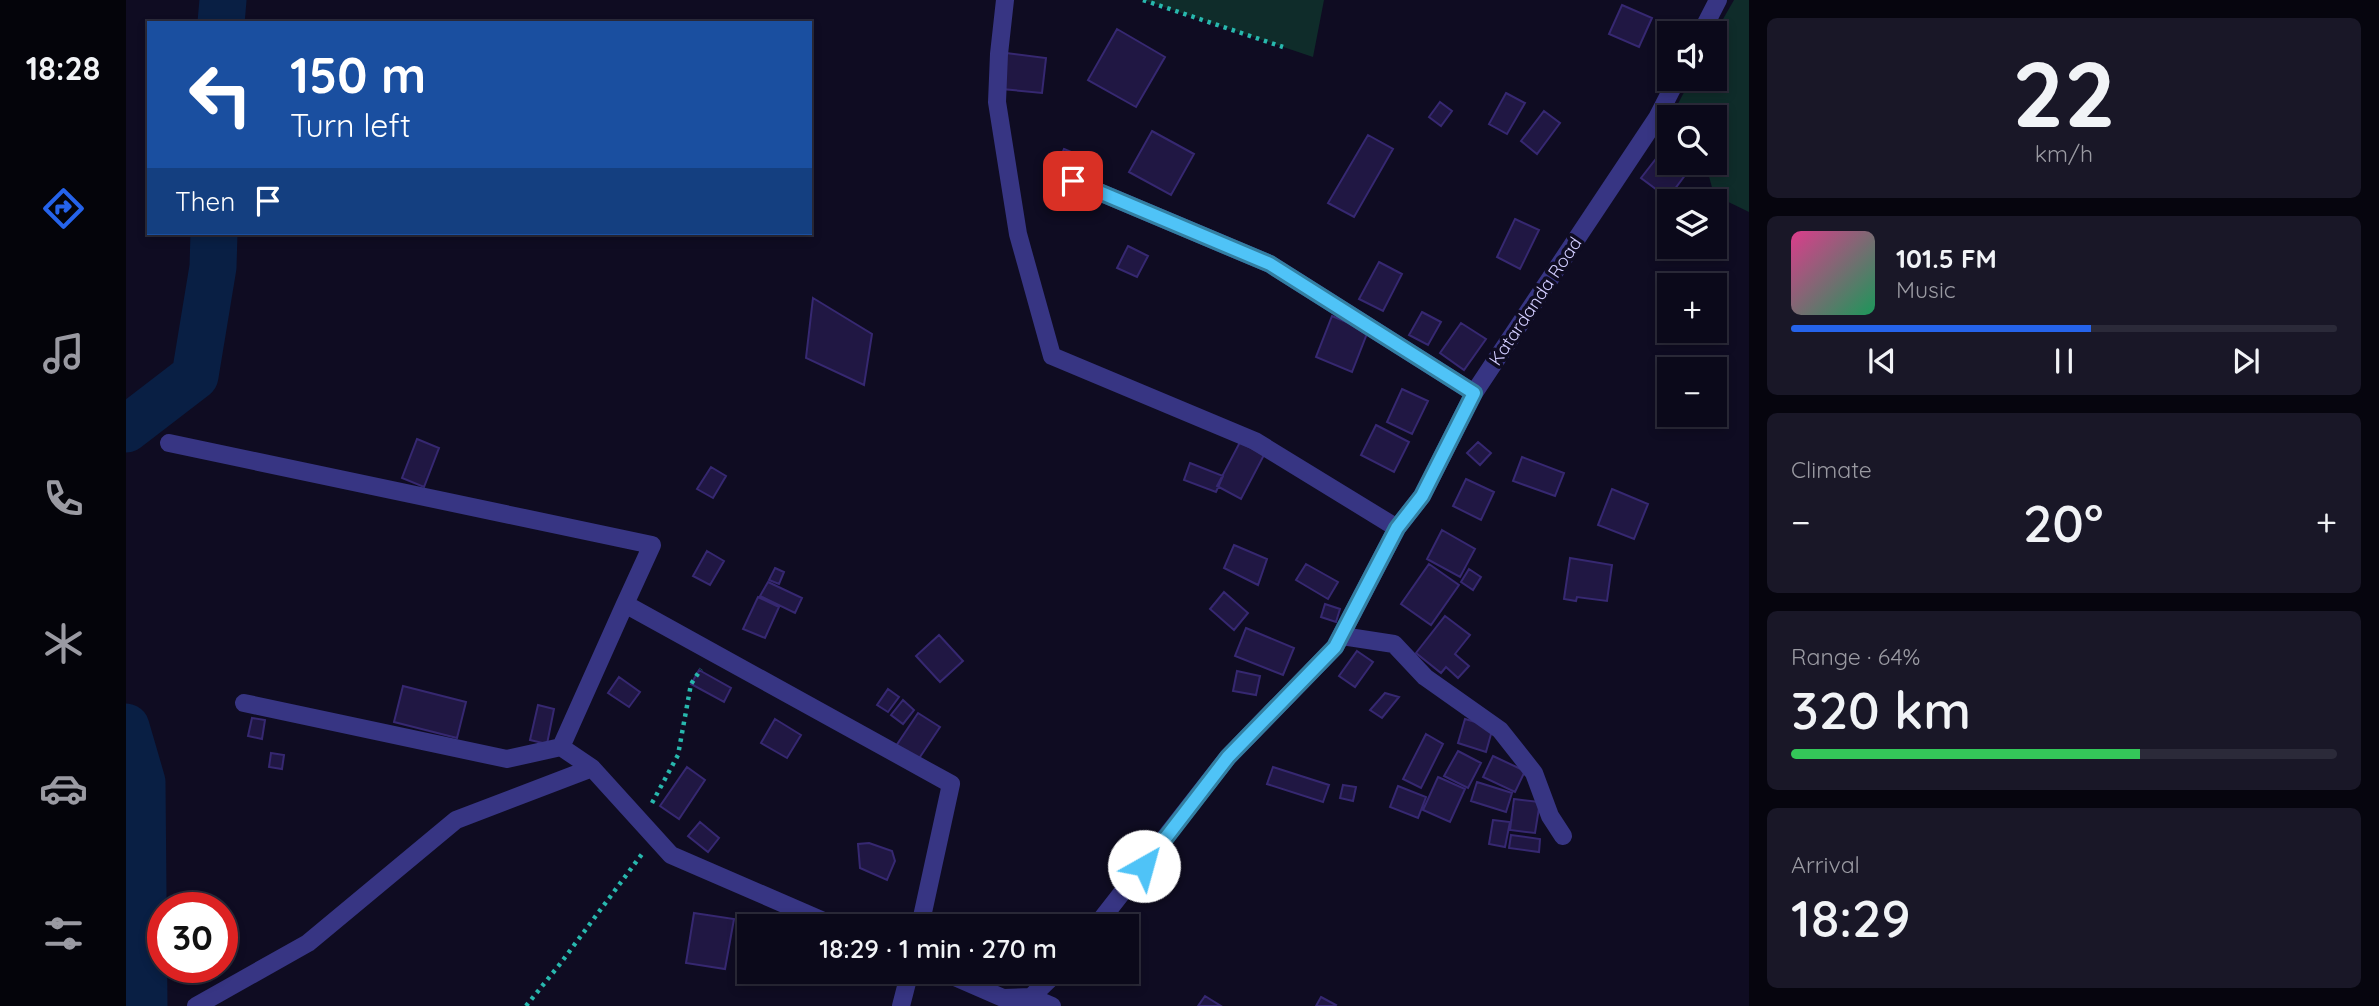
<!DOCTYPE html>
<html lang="en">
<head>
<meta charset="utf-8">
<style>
  body { margin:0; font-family:Quicksand,sans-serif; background:#191727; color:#f1f3f6; height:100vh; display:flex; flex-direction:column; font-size:26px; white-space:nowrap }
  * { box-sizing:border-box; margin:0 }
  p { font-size:23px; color:#9a9aa2 }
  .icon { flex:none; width:38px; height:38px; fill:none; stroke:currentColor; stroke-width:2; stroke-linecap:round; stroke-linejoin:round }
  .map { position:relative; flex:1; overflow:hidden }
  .panel { display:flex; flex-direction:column; gap:18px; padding:18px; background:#06050e; width:630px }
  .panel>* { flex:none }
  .banner { position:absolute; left:21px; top:21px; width:665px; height:214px; border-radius:0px; box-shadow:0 4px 10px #0003,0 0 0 2px #2b2a39; background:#1a4fa0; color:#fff; overflow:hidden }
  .controls { position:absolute; left:1531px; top:21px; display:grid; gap:14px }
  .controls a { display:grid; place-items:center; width:70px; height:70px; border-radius:0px; background:#0b091a; box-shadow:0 4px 10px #0003,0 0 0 2px #2b2a39; font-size:35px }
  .speed { position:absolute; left:21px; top:892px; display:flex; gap:14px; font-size:35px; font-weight:700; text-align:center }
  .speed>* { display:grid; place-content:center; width:91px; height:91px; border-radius:50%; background:#0b091a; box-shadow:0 4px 10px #0003,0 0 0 2px #2b2a39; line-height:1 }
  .speed .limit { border:10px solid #d22; background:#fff; color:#111 }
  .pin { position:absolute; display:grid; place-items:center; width:60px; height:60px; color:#fff; margin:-30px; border-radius:14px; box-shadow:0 4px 10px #0006 }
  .me { position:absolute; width:77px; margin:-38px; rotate:38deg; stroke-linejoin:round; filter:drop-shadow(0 0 5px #0008) }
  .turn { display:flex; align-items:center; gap:24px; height:147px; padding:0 28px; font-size:32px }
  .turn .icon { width:91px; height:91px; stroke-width:2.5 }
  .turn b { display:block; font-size:49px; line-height:60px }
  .then { display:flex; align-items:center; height:66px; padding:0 28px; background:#0003; gap:14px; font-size:26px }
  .big { font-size:52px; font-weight:600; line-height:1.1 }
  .panel .tile { flex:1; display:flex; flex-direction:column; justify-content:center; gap:10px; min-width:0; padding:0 24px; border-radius:10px; background:#191727 }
  .panel .dial { align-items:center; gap:0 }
  .dial b { font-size:91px; line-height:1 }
  .song { display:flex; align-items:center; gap:21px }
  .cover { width:84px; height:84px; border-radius:10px; background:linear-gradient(135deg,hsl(330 70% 55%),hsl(150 70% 35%)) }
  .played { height:7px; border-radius:4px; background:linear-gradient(90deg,#2563eb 55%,#2b2a39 55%) }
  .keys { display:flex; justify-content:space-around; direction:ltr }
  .heat { display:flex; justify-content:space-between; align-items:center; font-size:38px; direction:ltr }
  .charge { height:10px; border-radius:5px; background:linear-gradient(90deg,#34c759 64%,#2b2a39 0) }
  .trip { position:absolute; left:611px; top:914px; width:402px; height:70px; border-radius:0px; background:#0b091a; box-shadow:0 4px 10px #0003,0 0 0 2px #2b2a39; font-weight:600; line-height:70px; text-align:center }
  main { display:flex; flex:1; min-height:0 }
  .tab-bar { display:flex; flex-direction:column; width:126px; justify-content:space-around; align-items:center; background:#04040a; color:#9a9aa2 }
  .tab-bar .icon { width:49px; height:49px }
  .tab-bar .active { color:#2563eb }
  .tab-bar b { font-size:32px; color:#f1f3f6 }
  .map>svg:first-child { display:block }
  .green { fill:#0f2c2a }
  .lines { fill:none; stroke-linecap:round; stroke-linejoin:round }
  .river { stroke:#091f44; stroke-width:47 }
  .building { fill:#201743; stroke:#362871; stroke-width:2 }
  .path { stroke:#28b8ae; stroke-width:4.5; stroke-dasharray:3.5 5; stroke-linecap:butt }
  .minor { stroke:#373583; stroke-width:18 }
  .route-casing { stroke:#337fa1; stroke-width:18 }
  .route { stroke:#4fc3f7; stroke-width:12 }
  .labels { text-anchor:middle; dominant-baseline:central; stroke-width:7; stroke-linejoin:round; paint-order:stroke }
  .street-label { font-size:18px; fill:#d2cdff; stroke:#0f0c22 }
</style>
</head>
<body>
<main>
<nav class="tab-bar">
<b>18:28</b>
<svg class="icon active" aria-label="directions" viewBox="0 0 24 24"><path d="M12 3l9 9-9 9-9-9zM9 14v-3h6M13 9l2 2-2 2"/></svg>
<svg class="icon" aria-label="music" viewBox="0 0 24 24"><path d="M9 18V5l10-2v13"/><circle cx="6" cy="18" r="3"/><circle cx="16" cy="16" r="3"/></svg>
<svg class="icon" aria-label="phone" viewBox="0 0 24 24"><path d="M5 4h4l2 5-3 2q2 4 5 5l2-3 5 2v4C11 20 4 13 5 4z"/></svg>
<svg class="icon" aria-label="climate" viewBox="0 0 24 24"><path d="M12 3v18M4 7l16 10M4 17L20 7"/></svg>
<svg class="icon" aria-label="car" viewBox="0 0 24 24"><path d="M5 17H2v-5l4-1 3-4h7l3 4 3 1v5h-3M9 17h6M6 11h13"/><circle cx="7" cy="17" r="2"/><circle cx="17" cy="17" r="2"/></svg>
<svg class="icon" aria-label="filters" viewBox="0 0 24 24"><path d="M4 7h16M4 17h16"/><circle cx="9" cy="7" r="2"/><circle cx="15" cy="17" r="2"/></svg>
</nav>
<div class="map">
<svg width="1623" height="1006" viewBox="0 0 1623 1006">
  <rect width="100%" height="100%" fill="#0f0c22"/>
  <path class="green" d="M1017,0H1198L1187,57Z
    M1608,0H1623V212L1588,195L1580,165L1577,163H1589V117H1545L1565,79H1589V33Z"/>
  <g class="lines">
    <path class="river" d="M95,23L97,0
      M0,429L69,376L87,267L88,233
      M0,727L16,782L18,1006"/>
  </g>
  <path class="building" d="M1496,5L1526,18L1513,47L1483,34Z
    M991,29L1039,57L1010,107L962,80Z
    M880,53L920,58L916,93L876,89Z
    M1380,93L1399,103L1381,134L1363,124Z
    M1314,102L1326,111L1315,126L1303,117Z
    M1418,111L1434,123L1411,154L1395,141Z
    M1026,131L1068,154L1045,195L1003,172Z
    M1242,135L1267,149L1228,217L1202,203Z
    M1540,146L1544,149V163H1562L1566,166L1542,198L1515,178Z
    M938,149L969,162L961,180L930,167Z
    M1389,219L1413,230L1394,269L1371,257Z
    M1002,246L1022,256L1011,277L991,268Z
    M1253,262L1276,274L1257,311L1233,299Z
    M687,298L746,334L738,385L680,358Z
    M1296,312L1315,322L1302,345L1283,335Z
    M1206,316L1242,331L1226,372L1190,357Z
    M1335,323L1360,339L1338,370L1314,353Z
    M1276,389L1302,401L1286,434L1261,422Z
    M1250,425L1283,442L1268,472L1235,455Z
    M291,439L313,448L298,487L276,478Z
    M1114,442L1138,455L1115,499L1091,486Z
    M1352,442L1365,453L1354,465L1341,453Z
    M1396,457L1438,473L1429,496L1387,481Z
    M1064,463L1097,476L1090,492L1058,480Z
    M585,467L600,476L587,498L571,489Z
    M1340,479L1368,492L1355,520L1327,506Z
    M1486,489L1522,504L1508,539L1472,525Z
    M1316,530L1349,549L1334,577L1301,559Z
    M1108,545L1141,559L1132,585L1098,568Z
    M581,551L598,561L584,585L567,576Z
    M1444,558L1486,565L1481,601L1451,597L1450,601L1438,599Z
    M1180,564L1212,582L1202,599L1170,580Z
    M1303,564L1333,585L1305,625L1275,604Z
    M649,568L658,572L653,584L643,580Z
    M1343,569L1355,577L1347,590L1335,582Z
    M642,582L676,598L669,613L634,596Z
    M1098,592L1122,613L1108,630L1084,609Z
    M632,597L653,607L639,638L617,629Z
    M1199,604L1214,609L1210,622L1195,617Z
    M1319,616L1344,635L1329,654L1343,666L1332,678L1320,667L1315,673L1290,653Z
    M1120,628L1168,648L1157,675L1109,656Z
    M813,635L837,661L814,682L790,656Z
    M1231,651L1247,662L1229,687L1213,676Z
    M573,670L605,688L598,702L565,684Z
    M1111,671L1134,676L1130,695L1107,691Z
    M493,677L514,692L503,707L482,693Z
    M277,686L340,702L331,738L268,722Z
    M762,689L773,697L762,712L751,705Z
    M1259,693L1273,697L1256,718L1244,710Z
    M777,700L788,710L777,724L765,715Z
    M412,705L428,709L421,744L404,740Z
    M792,713L814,727L792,760L770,746Z
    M126,718L139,720L136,739L122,736Z
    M649,719L675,735L661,758L635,743Z
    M1339,719L1367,727L1360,752L1332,743Z
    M1300,734L1317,744L1295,788L1277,779Z
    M1332,751L1355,763L1342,788L1318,776Z
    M145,753L158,755L156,769L143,767Z
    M1367,756L1399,771L1389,792L1357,777Z
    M561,767L579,780L553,819L534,806Z
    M1147,767L1203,785L1197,802L1141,784Z
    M1312,777L1339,789L1324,822L1297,810Z
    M1351,782L1386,793L1380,812L1345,801Z
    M1217,785L1230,787L1227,801L1214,798Z
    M1272,786L1300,797L1292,818L1264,807Z
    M1388,799L1414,802L1409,833L1384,830Z
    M1367,820L1384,822L1379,847L1363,844Z
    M574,822L593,838L582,852L562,836Z
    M1385,835L1414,839L1413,852L1383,848Z
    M743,843L766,851L769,861L761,880L734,868L732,844Z
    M568,913L608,919L599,969L560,963Z
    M1079,996L1095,1006H1072Z
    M1195,997L1210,1005L1209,1006H1190Z"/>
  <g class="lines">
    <path class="path" d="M1017,0L1157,47
      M526,803L552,755L565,684L575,669
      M400,1006L434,964L516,854"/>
    <path class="minor" d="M879,0L873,54L871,102L892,234L926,356L1129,441L1271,528
      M1575,33L1592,0
      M947,181L1144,264L1348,393
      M43,443L526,545L499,604L825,784L794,926
      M1216,636L1268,644L1299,677L1374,730L1408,773L1424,816L1437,836
      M118,703L381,759L435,747
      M466,768L435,747L499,604
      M970,926L1102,757L1209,647L1271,528L1296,496L1348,393L1531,118L1551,79
      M815,971L877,998L905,997L932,971
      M905,997L926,1006
      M70,1006L182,943L330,820L466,768L545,855L709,926
      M775,1006L784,971"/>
  </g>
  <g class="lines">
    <defs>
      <path id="route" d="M947,181L1144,264L1348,393L1296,496L1271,528L1209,647L1102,757L1018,866"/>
    </defs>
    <use href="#route" class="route-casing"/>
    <use href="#route" class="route"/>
  </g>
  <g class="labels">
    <g class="street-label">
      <text transform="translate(1409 301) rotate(-56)">Katardanda Road</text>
    </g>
  </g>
</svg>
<div class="controls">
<a><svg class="icon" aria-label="sound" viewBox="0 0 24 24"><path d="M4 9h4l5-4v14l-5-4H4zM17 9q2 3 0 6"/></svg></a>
<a><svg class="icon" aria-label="search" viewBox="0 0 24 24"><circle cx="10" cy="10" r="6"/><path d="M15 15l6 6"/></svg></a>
<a><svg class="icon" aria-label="layers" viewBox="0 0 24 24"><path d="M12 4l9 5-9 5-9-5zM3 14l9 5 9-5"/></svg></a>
<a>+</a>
<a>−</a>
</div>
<div class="speed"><div class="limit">30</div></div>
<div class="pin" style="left:947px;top:181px;background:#d93025"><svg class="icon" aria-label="arrive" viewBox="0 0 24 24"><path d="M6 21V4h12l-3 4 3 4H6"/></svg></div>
<svg class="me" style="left:1018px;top:866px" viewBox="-20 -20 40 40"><circle r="19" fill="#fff"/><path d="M0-13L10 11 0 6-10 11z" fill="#4fc3f7"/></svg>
<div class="trip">18:29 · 1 min · 270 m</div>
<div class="banner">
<div class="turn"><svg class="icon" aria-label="left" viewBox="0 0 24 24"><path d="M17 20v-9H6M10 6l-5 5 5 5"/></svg><div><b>150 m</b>Turn left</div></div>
<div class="then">Then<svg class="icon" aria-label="arrive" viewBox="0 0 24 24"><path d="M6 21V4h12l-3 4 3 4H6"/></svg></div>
</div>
</div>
<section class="panel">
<div class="tile dial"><b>22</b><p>km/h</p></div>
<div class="tile">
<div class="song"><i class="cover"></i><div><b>101.5 FM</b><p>Music</p></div></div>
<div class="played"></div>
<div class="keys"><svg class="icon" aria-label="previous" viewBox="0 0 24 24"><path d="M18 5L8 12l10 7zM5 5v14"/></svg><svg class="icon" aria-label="pause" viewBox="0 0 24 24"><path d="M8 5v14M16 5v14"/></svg><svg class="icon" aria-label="next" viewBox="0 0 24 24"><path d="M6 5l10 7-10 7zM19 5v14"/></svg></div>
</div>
<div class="tile"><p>Climate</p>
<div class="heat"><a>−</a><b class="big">20°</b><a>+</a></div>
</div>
<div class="tile"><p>Range · 64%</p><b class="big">320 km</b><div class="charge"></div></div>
<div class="tile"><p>Arrival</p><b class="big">18:29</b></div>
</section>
</main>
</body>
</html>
